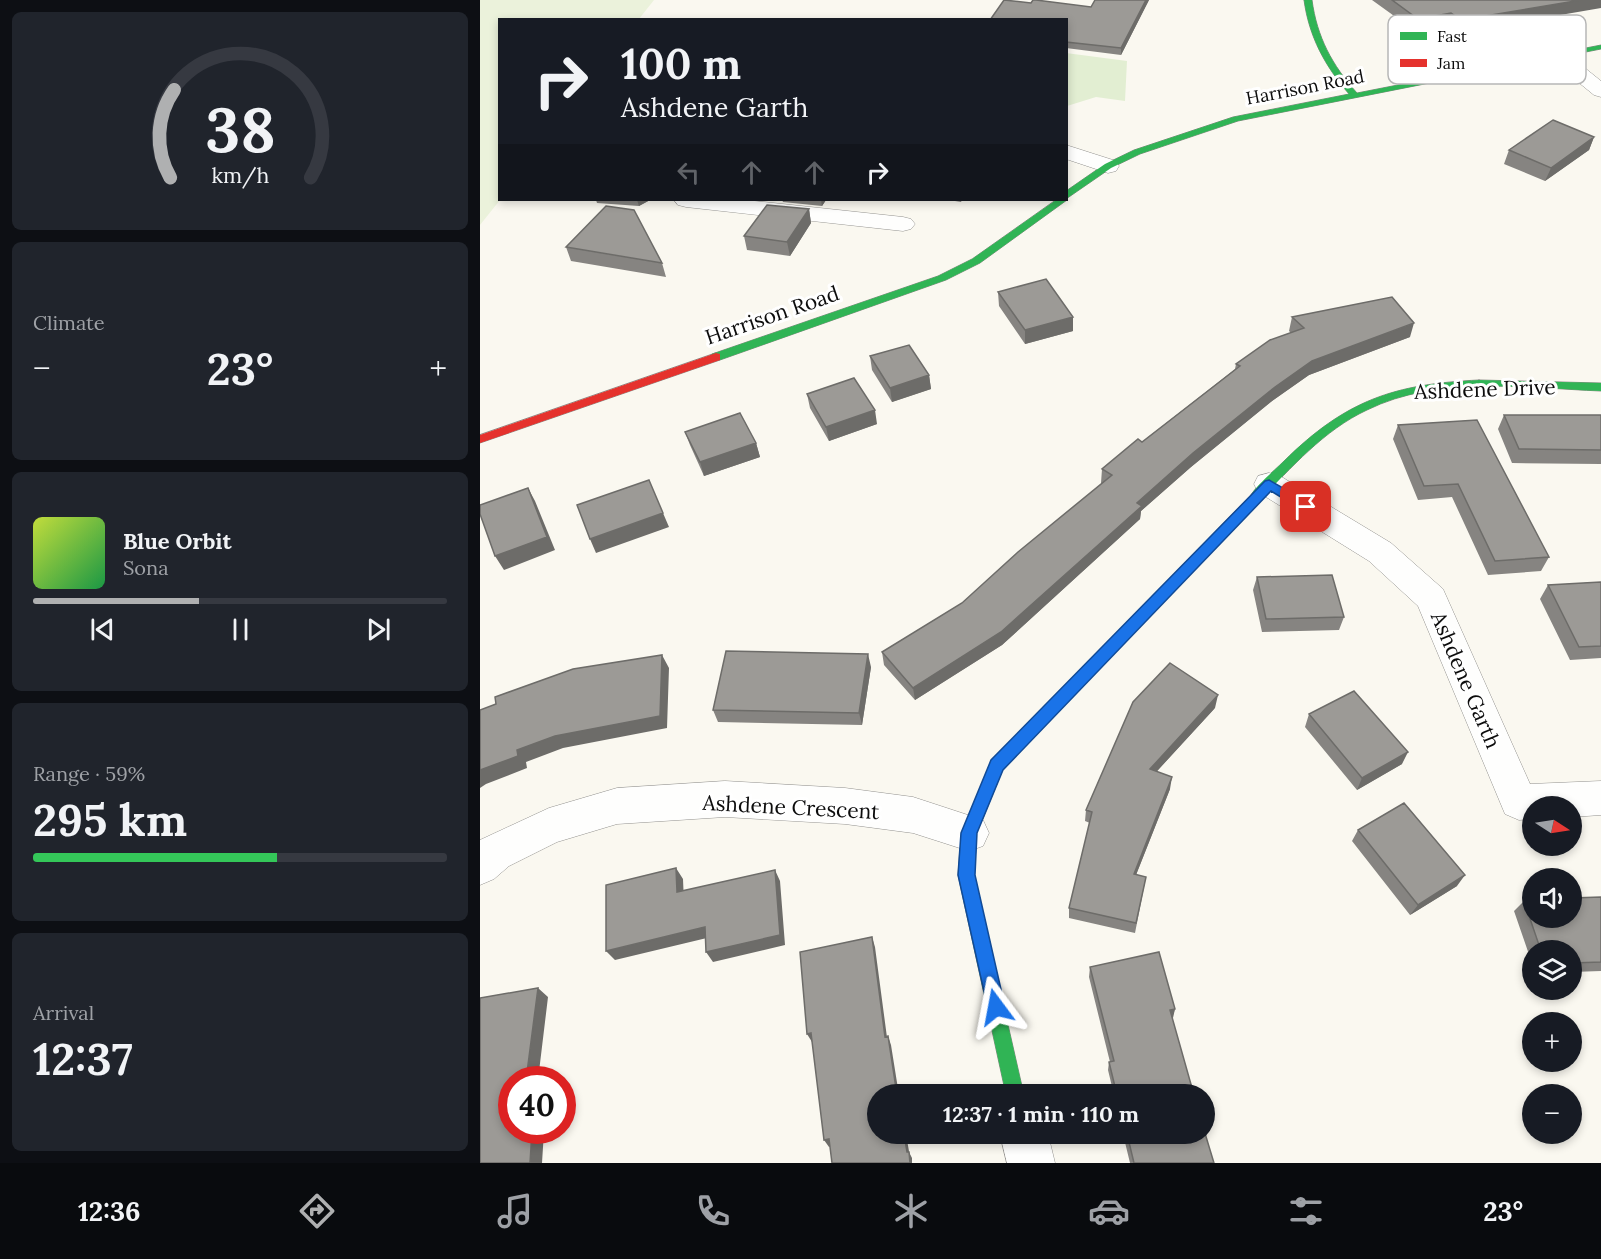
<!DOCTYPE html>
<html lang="en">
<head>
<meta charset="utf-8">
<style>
  body { margin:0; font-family:Lora,serif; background:#20242c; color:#f1f3f6; height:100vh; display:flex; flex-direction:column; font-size:22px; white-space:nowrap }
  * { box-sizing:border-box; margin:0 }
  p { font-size:20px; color:#9ea1a6 }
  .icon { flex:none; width:33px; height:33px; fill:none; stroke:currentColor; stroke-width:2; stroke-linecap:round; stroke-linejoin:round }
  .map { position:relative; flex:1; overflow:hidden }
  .drawer { display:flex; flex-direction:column; gap:12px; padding:12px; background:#0d0f14; width:480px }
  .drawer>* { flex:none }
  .top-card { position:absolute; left:18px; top:18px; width:570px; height:183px; border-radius:0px; box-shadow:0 3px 9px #0003; background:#171b24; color:#f1f3f6; overflow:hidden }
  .needle { width:39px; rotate:102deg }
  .controls { position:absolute; left:1042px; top:796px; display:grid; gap:12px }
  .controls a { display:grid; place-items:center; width:60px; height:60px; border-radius:50%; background:#171b24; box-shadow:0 3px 9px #0003; font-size:30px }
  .speed { position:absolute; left:18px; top:1066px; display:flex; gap:12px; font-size:30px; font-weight:700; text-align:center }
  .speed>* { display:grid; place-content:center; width:78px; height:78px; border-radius:50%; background:#171b24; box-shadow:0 3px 9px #0003; line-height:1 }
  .speed .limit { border:9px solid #d22; background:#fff; color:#111 }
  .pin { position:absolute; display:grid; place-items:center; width:51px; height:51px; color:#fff; margin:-26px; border-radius:12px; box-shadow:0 3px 9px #0006 }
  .me { position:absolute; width:66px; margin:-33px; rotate:347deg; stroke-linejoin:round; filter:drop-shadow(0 0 4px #0008) }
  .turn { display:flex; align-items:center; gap:21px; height:126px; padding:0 24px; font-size:27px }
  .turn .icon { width:78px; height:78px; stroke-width:2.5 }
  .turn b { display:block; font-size:42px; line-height:51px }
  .lanes { display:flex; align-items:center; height:57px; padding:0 24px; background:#0003; justify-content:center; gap:30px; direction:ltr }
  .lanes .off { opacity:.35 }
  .big { font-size:45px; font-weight:800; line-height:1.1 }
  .drawer .widget { flex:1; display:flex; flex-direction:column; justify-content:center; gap:9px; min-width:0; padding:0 21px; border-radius:9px; background:#20242c }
  .drawer .dial { align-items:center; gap:0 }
  .dial svg { height:156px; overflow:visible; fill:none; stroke:#363941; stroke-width:7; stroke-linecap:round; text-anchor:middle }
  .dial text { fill:#f1f3f6; stroke:none }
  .song { display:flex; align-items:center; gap:18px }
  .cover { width:72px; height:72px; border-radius:9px; background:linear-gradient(135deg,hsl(70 70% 55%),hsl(140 70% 35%)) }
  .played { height:6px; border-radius:3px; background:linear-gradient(90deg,#afb0b1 40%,#363941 40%) }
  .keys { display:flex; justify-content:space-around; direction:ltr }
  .heat { display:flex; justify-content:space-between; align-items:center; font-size:33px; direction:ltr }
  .charge { height:9px; border-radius:4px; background:linear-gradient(90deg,#34c759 59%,#363941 0) }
  .trip { position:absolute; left:387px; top:1084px; width:348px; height:60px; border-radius:30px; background:#171b24; box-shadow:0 3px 9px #0003; font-weight:800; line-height:60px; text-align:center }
  .dock { display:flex; height:96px; justify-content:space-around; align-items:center; background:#090b0e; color:#9ea1a6 }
  .dock .icon { width:42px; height:42px }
  .dock .current { color:#afb0b1 }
  .dock b { font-size:27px; color:#f1f3f6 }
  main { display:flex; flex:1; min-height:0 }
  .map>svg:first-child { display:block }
  .green { fill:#e2eed2 }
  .pitch { fill:#ebf2db }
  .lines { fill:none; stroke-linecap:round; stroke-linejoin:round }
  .street-casing { stroke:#93928f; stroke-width:1 }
  .fast-casing { stroke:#8a8985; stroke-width:1 }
  .jam-casing { stroke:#8a8985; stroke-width:1 }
  .street { fill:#fefefd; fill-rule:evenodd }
  .fast { fill:#30b455; fill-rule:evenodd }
  .jam { fill:#e5322d; fill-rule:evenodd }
  .wall { fill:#868481 }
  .shaded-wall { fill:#6d6c69 }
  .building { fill:#9c9a96; stroke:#6d6c69; stroke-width:1.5 }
  .route { fill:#1a73e8; stroke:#114b97; stroke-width:1.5 }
  .labels { text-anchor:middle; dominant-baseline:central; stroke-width:6; stroke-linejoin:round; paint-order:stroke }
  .far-street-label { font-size:18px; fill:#0c0c0c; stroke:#fff }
  .street-label { font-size:21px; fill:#0c0c0c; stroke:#fff }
  .key { fill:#fff; stroke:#b6b6b6; stroke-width:1.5 }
  .key-label { font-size:16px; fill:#0c0c0c }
</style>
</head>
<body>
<main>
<section class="drawer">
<div class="widget dial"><svg viewBox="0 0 100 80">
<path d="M14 69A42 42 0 1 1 86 69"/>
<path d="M14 69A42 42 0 0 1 16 24" stroke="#afb0b1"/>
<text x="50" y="56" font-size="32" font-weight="700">38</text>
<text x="50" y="72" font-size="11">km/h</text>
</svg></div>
<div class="widget"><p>Climate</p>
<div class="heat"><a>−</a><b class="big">23°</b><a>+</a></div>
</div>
<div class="widget">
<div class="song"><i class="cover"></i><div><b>Blue Orbit</b><p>Sona</p></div></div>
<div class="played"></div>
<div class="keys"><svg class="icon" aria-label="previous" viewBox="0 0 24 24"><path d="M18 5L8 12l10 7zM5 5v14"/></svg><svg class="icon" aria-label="pause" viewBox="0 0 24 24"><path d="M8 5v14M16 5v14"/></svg><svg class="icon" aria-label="next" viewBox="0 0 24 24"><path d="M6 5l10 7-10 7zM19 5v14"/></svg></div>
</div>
<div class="widget"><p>Range · 59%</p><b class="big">295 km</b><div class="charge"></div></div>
<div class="widget"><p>Arrival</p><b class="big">12:37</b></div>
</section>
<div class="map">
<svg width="1121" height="1163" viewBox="0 0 1121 1163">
  <rect width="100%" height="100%" fill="#faf8f0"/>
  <path class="green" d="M586,53L647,61L645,101L616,97L587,106Z"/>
  <path class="pitch" d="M0,0H174L159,19L20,20V200L0,225Z"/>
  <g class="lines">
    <defs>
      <path id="street" d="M1078,50L1085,52L1121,81V97L1114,95L1071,60L1068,56L1071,52Z
        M586,145L636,161L639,166L636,171L628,173L586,159Z
        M194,200H265L423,217L431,219L435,224L431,229L423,231L206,207L198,205Z
        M789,473L800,476L911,543L963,589L1050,784L1121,781V815L1092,817V807H1053V819L1039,820L1025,814L938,606L889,561L778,492L774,484L778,476Z
        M245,781L365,788L433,797L503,820L509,833L503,846L489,851L433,833L365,824L245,817L137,824L77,842L29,866L14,879L0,885V840L69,808L137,788Z
        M520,1134H568L575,1163H527Z"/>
      <path id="fast" d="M824,0H832C837,37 852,65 877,93L1121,45V49L758,121L660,154L631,168L586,199V191L625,164L654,150L753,117L869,94C845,66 829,37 824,0Z
        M576,200H587L500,263L466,280L240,360H232L230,357L232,354L458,276L492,259Z
        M999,380L1121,383V391C1045,388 958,375 887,410C844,430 811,468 779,501H771L769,498C777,484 792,473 804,461C866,400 914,384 999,380Z
        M576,698L581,700L583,704L581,708L523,769L497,833L494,875L544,1095H526L478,875L481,833L512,760L571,700Z"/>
      <path id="jam" d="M236,353L240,354V360L0,443V435Z
        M775,493L781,498L779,501L581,708L576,710L571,708L569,704L571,700L771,495Z"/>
    </defs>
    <use href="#street" class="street-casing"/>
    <use href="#fast" class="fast-casing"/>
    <use href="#jam" class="jam-casing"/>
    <use href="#street" class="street"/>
    <use href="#fast" class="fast"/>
    <use href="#jam" class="jam"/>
  </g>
  <path class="wall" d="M615,0H669L641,55L586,48V20L551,3L611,7Z
    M892,0H1121L977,33L967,26L935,31Z
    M1114,137L1109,150L1065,181L1024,164L1029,150Z
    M116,200H170L159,206L117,203Z
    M302,200H346L342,206L303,202Z
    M469,200H482L481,202Z
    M329,209L331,223L310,256L267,250L264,236Z
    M86,247L182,263L186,277L91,261Z
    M518,292L593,331L545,344L519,306Z
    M812,317L930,337L829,375L792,401L711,467L661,511L660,519L522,645L435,700L404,665L402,652L482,603L622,484L621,483L622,469L662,442L755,369L756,364L811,333L809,331Z
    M390,356L449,375L451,389L412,402L392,370Z
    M327,394L397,424L349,441L330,408Z
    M1024,415H1121V464L1032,463L1018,429Z
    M918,425L1069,557L1061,571L1008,575L972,497L938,500L913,439Z
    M205,432L276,443L280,457L224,476L210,445Z
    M777,577L864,617L859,630L782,632L773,590Z
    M1121,582V658L1090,660L1060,599L1068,585Z
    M391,667L382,725L238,722L233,710Z
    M735,708L677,771L690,789L656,875L666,877L655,933L589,918V908L610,823L605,821L606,810Z
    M829,714L922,764L877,790L825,727Z
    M878,830L977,886L930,915L872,841Z
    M1121,897V971L1092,972V951H1053V966L1034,911L1044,901Z
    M610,967L695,1009L692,1018L714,1095H634L628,1070L629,1062H630L609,977Z
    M643,1134H724L734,1163H650Z"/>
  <path class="shaded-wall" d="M666,0H669L641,55V48Z
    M1101,0H1121V8L977,33L981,20Z
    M971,13L967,26L935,31L938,19Z
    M1114,137L1109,150L1065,181L1071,168Z
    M157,200H170L159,206Z
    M341,200H346L342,206Z
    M329,209L331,223L310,256L307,242Z
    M593,317V331L545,344V330Z
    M934,323L930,337L829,375L792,401L711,467L661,511L660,519L522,645L435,700L433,688L657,503L713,453L795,387L832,361Z
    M449,375L451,389L412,402L410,388Z
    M395,410L397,424L349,441L346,427Z
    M276,443L280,457L224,476L220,462Z
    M48,488L55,501L75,550L24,570L15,556Z
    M183,513L189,527L116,553L110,539Z
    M388,654L391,667L382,725L379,713Z
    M182,655L189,668L187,728L83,748L46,762L47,768L6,784L0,788V770L37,750Z
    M738,695L735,708L668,781L670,769Z
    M928,752L922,764L877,790L882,778Z
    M692,777L690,789L652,885L654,874Z
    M196,868L203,879L204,903L197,892Z
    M295,870L300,881L305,945L233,962L226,952Z
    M985,875L977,886L930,915L938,905Z
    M225,927L231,937L135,960L126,951Z
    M392,937L395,947L408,1045L405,1037Z
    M58,988L68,997L58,1080H46Z
    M695,1009L693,1018L687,1019L690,1010Z
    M331,1033L336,1041L332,1042L327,1034Z
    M408,1036L411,1045L419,1095H417Z
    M52,1131H64L62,1163H50Z
    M424,1134H426L430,1157L429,1152L432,1158V1163H430L427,1152Z
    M349,1139L354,1145L349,1147L344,1140Z"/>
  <path class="building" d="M524,0L551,3L553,0H556L611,7L615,0H666L641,48L586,42V20H510Z
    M912,0H1101L981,20L971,13L938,19Z
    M1073,120L1114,137L1071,168L1029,150Z
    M287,205L329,209L307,242L264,236Z
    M126,206L154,210L182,263L86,247Z
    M566,279L593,317L545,330L518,292Z
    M912,297L934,323L832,361L795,387L713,453L657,503L662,506L521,632L433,688L402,652L482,603L538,552L632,475L622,469L658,439L662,442L760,366L756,364L790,340L824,328L812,317Z
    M429,345L449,375L410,388L390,356Z
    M374,378L395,410L346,427L327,394Z
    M260,413L276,443L220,462L205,432Z
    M1024,415H1121V450L1039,449Z
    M997,420L1069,557L1015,561L978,484L944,486L918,425Z
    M169,480L183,513L110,539L97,505Z
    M48,488L67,537L15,556L0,514V505Z
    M852,575L864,617L786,619L777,577Z
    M1121,582V646L1099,647L1068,585Z
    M246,651L388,654L379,713L233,710Z
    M182,655L180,716L75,736L37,750L38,756L0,770V710L16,704L15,697L93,669Z
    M690,663L738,695L670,769L692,777L654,874L666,877L656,923L589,908L612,812L606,810L653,702Z
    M874,691L928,752L882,778L829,714Z
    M924,803L985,875L938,905L878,830Z
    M196,868L197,892L295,870L300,935L226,952L225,927L126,951V885Z
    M1121,897V962L1092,963V951H1061L1044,901L1053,900V918H1092V898Z
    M392,937L405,1037L408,1036L417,1095H398V1134H424L427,1152H429L430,1163H352L349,1139L344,1140L331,1033L327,1034L320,952Z
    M679,952L695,1009L690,1010L714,1095H637L629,1062L634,1061L610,967Z
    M58,988L46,1080H32V1131H52L50,1163H0V998Z
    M724,1130L734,1163H654L647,1134H724Z"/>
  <path class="route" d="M789,480L831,504L833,507L831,510H822L791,491L523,770L497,833L495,875L525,1007L522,1014L516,1016L509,1014L478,875L481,833L511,760L785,481Z"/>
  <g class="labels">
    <g class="far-street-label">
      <text transform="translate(825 87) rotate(-11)">Harrison Road</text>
    </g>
    <g class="street-label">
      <text transform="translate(292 315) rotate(-19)">Harrison Road</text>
      <text transform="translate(1005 389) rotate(-2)">Ashdene Drive</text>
      <text transform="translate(986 680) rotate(67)">Ashdene Garth</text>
      <text transform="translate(311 807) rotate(3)">Ashdene Crescent</text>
    </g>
  </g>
  <rect x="908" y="15" width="198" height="69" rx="9" class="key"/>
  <rect x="920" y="32" width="27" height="8" fill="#30b455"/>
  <rect x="920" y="59" width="27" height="8" fill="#e5322d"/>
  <g class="key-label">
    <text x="957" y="42">Fast</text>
    <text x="957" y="69">Jam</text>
  </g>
</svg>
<div class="controls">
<a><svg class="needle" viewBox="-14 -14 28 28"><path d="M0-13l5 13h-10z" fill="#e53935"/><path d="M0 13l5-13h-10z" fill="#9ea1a6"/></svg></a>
<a><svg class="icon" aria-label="sound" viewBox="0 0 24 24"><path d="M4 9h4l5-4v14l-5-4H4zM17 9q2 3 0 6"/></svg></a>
<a><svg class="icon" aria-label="layers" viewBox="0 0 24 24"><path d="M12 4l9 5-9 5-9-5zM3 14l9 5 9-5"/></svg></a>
<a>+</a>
<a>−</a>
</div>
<div class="speed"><div class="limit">40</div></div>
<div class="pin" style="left:826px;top:507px;background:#d93025"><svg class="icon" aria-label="arrive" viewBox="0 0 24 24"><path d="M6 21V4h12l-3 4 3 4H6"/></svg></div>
<svg class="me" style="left:516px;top:1007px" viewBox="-20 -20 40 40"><path d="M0-17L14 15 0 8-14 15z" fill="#1a73e8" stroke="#fff" stroke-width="4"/></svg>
<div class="trip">12:37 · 1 min · 110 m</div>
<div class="top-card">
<div class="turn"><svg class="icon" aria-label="right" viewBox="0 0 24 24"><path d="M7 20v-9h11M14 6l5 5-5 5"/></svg><div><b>100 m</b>Ashdene Garth</div></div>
<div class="lanes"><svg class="icon off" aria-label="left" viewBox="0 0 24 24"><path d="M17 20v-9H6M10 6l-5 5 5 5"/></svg><svg class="icon off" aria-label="ahead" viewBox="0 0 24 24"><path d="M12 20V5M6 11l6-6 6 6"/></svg><svg class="icon off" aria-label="ahead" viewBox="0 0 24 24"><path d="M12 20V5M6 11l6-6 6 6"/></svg><svg class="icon" aria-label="right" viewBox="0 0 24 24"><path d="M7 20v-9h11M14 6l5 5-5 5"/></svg></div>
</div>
</div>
</main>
<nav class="dock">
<b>12:36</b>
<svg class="icon current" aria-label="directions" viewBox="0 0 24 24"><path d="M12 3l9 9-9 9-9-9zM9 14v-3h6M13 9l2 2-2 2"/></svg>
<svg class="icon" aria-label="music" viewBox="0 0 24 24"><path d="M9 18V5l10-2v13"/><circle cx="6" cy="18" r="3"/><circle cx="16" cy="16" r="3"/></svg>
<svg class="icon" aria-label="phone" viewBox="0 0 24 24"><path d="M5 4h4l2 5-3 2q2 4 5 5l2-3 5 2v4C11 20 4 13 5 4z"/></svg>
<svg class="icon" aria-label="climate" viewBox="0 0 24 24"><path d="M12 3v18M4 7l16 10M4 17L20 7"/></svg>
<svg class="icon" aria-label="car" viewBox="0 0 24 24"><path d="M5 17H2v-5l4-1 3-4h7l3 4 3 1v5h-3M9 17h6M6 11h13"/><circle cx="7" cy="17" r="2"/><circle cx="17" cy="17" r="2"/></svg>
<svg class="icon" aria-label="filters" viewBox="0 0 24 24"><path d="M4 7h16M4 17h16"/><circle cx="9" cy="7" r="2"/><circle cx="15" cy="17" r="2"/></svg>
<b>23°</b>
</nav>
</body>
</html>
